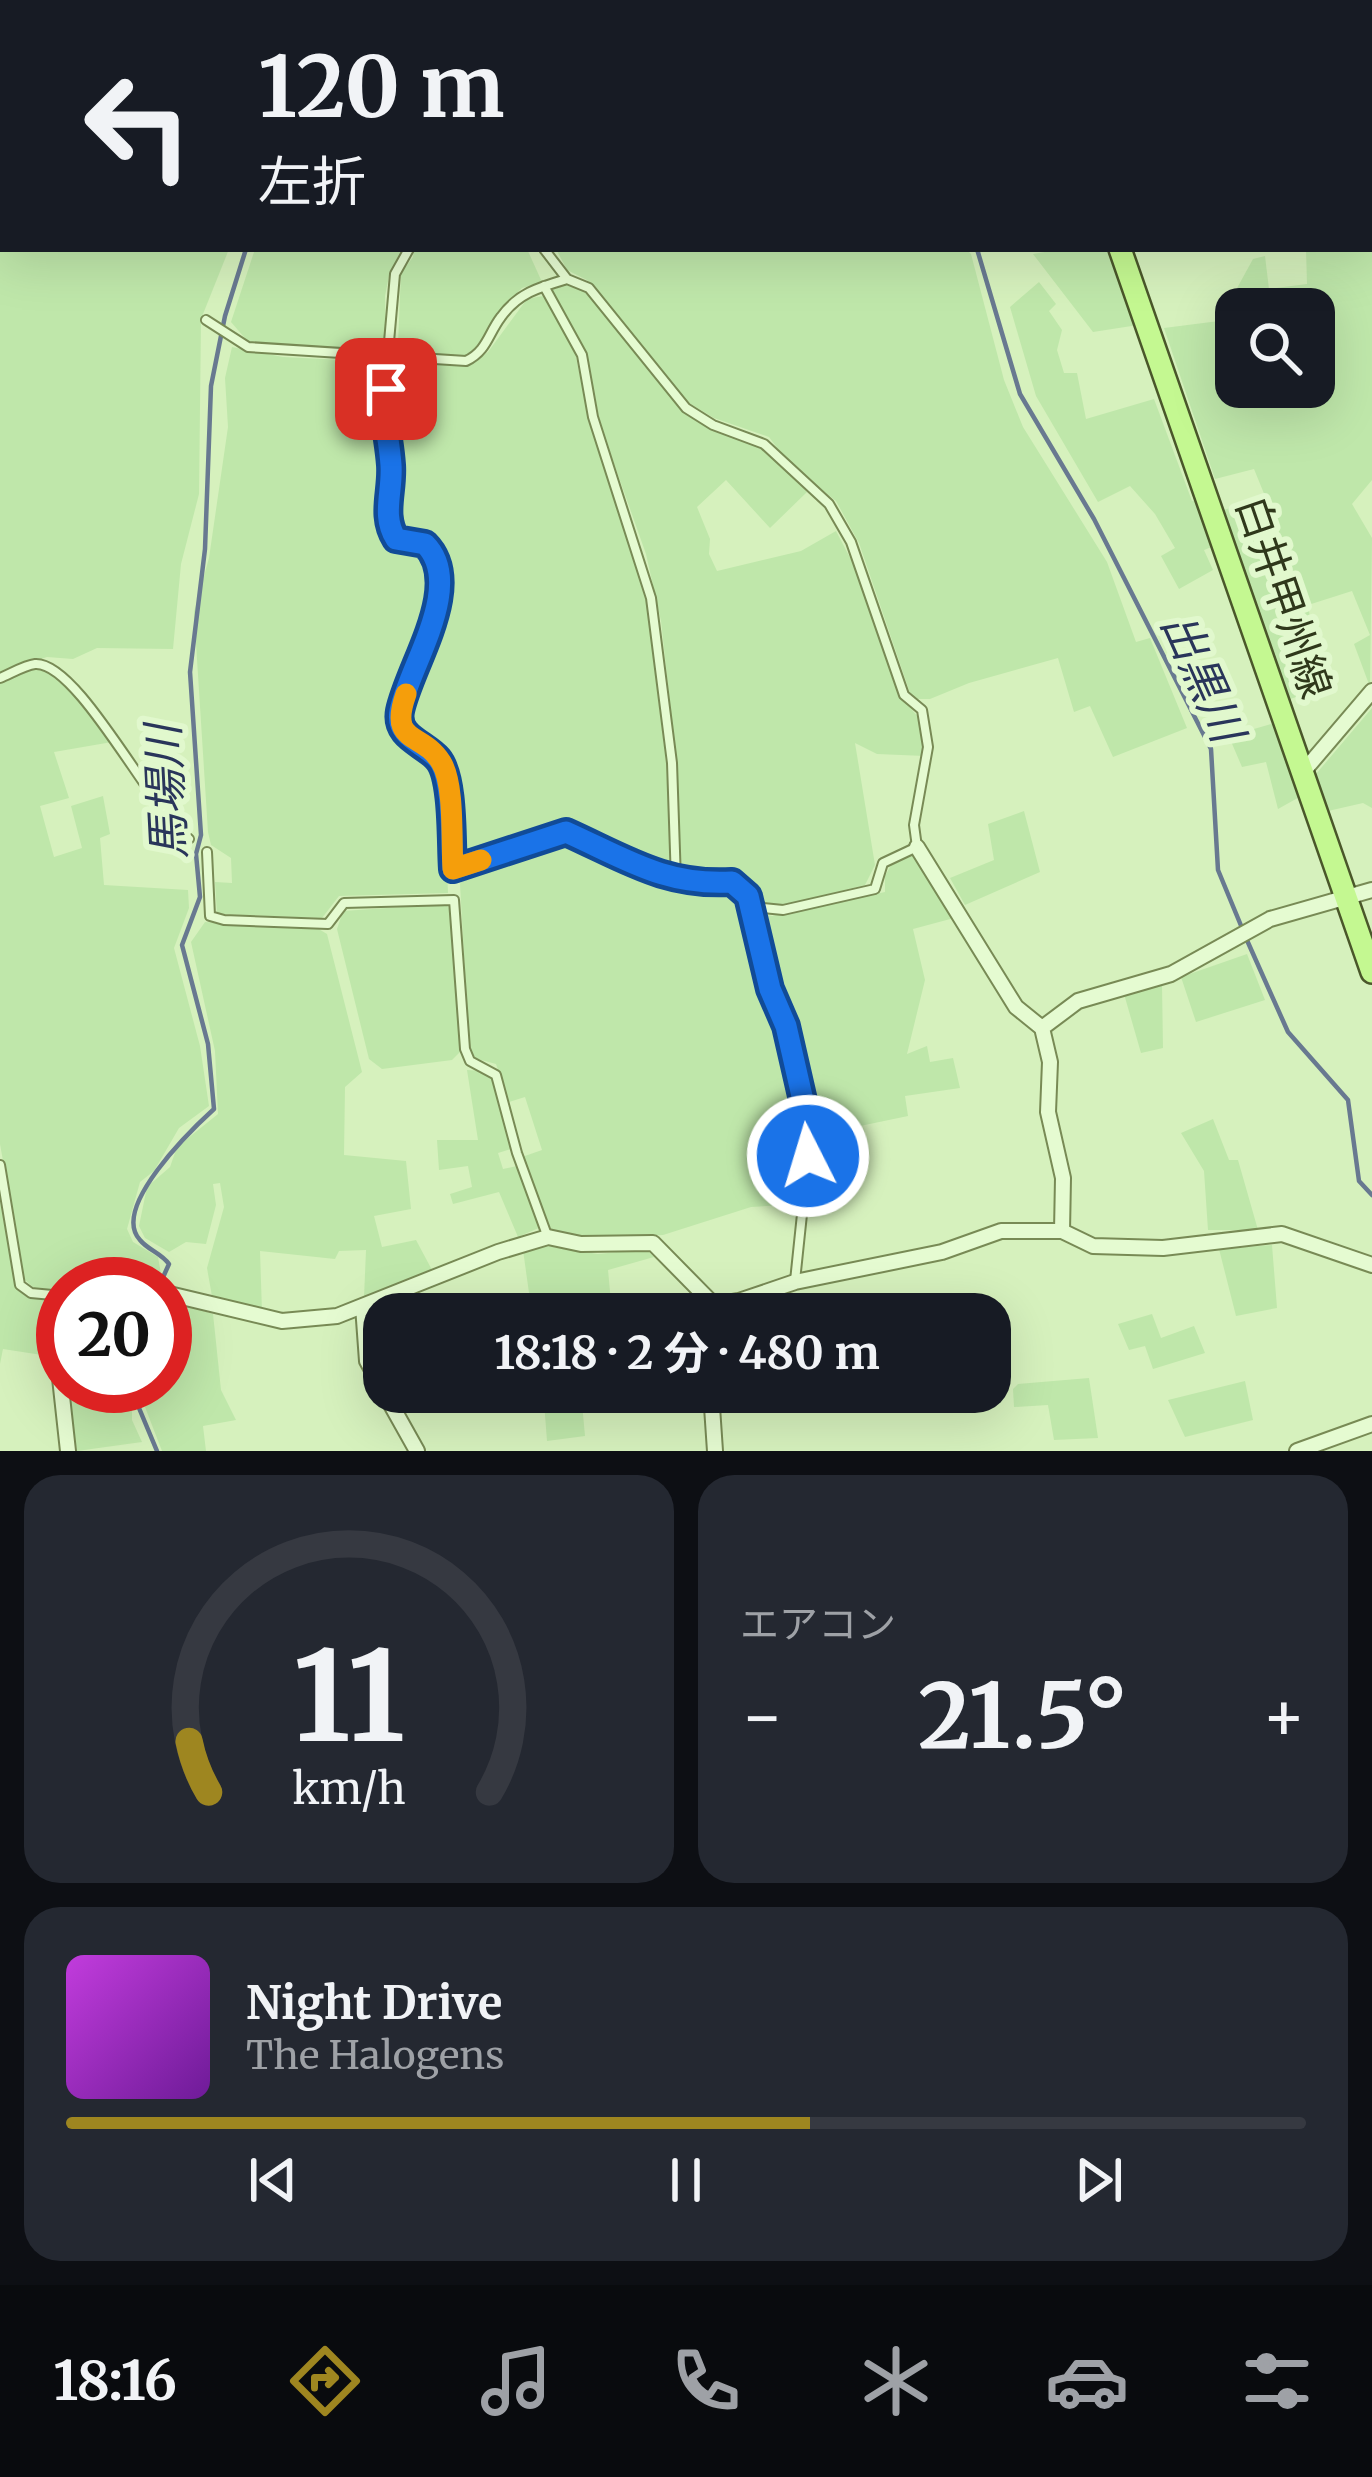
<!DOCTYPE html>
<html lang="ja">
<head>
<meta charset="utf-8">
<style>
  body { margin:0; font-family:Merriweather,"Noto Sans JP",serif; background:#242831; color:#f1f3f6; height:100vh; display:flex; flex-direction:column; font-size:45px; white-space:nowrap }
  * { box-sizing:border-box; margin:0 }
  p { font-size:39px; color:#9ea1a6 }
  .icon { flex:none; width:66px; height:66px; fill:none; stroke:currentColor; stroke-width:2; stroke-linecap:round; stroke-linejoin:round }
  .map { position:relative; height:1451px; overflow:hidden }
  .sheet { display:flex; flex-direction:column; gap:24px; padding:24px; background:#0d0f14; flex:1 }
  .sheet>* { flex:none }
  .guide { position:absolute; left:0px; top:0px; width:1374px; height:252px; box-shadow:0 12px 48px #0002; background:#171b24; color:#f1f3f6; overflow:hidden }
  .tools { position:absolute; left:1215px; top:288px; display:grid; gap:24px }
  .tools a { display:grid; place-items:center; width:120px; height:120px; border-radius:24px; background:#171b24; box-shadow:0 12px 48px #0002; font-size:60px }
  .speed { position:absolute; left:36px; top:1257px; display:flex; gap:24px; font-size:60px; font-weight:700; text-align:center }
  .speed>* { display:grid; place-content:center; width:156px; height:156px; border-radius:50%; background:#171b24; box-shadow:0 12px 48px #0002; line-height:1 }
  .speed .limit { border:18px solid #d22; background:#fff; color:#111 }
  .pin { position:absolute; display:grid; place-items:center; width:102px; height:102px; color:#fff; margin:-51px; border-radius:24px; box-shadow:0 6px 18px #0006 }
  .me { position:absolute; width:132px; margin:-66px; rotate:355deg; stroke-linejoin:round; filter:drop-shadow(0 0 9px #0008) }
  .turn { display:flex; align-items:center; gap:42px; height:252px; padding:0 60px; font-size:54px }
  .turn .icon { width:156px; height:156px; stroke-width:2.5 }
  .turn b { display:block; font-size:84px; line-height:102px }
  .big { font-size:90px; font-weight:700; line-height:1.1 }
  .sheet .card { flex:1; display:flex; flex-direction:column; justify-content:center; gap:18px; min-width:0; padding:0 42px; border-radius:36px; background:#242831 }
  .sheet .dial { align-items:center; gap:0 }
  .dial svg { height:312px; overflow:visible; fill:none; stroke:#363941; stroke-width:7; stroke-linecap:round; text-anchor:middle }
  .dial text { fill:#f1f3f6; stroke:none }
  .song { display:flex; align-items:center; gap:36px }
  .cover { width:144px; height:144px; border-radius:18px; background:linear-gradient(135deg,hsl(290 70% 55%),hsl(280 70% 35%)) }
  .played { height:12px; border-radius:6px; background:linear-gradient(90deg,#9e8620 60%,#363941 60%) }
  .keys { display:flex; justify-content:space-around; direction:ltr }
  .heat { display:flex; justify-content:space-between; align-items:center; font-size:66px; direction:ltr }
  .sheet .tiles { flex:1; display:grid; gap:24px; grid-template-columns:1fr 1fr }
  .card:last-child { grid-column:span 2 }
  .trip { position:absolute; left:363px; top:1293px; width:648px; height:120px; border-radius:36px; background:#171b24; box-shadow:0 12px 48px #0002; font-weight:700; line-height:120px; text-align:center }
  .dock { display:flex; height:192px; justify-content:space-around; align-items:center; background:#090b0e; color:#9ea1a6 }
  .dock .icon { width:84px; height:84px }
  .dock .current { color:#9e8620 }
  .dock b { font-size:54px; color:#f1f3f6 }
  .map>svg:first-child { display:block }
  .farmland { fill:#bfe7aa; fill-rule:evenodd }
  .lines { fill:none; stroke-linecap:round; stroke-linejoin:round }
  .stream { stroke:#687990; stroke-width:4.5 }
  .service-casing { stroke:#788a55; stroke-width:12 }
  .minor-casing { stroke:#788a55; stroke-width:18 }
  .primary-casing { stroke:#4a572a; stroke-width:26 }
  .service { stroke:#e5fbd1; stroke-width:8 }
  .minor { stroke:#e5fbd1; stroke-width:14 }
  .primary { stroke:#c4f891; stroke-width:21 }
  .route-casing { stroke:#114b97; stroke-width:30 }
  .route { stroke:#1a73e8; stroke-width:21 }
  .slow { stroke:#f59e0b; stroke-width:21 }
  .labels { text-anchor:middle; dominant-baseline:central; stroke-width:12; stroke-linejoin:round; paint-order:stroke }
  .street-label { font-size:42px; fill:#2f381b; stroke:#e1f8cd }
  .water-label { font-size:45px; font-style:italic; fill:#29355a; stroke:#e1f8cd }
</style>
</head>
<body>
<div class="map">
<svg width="1372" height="1451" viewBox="0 0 1372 1451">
  <rect width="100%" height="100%" fill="#d6f1bd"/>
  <path class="farmland" d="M1184,0H1372V480L1352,504L1372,538L1370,687L1354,644L1370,635L1352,591L1308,605L1321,689L1290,699L1224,510L1265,496L1254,469L1215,479L1164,328L1219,321L1253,259L1265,256L1269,289L1307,284L1306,249H1371V3H1183ZM1236,309H1314V387H1236Z
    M0,16L3,249H229L201,319L199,494L181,564L173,649L97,648L73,659L47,657L0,672Z
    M255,249H403L390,271L385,296L386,347L377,351L250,344L231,322Z
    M414,249H527L542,282L522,288L497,313L479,349L466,361L402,353L398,344L401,273L413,257Z
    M556,249H966L971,254L1004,380L1023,427L1107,562L1136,642L1150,638L1187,728L1113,757L1090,706L1074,712L1058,658L969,683L930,699H912L859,543L836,501L789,464L769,437L714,418L689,403L587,280L567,270Z
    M1062,249H1114L1138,325L1093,332L1033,254Z
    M1039,282L1056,304L1049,311L1062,330L1057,350L1064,373H1077L1086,419L1154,399L1192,501L1200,499L1214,546L1204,550L1213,570L1179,589L1161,556L1175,548L1155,514L1130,486L1098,502L1036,396L1010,307Z
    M568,284L587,291L686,414L713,429L761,448L807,492L770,528L726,480L697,507L710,539L709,554L717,571L801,551L836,531L866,588L901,697L919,718L925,756L877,754L855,743L875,865L865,885L783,905L763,902L736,879L681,877L675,751L661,621L646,554L601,427L587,359L552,290Z
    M543,296L575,352L587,411L646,600L666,762L671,866L663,870L572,827L462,861L448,761L409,732L404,714L442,613L443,556L428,539L400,534L393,523L397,467L387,422L394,369L404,363L471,364L488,352L527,299Z
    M232,347L283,357L384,362L378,423L387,462L383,527L392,543L420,548L431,562L430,607L394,715L400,737L436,765L444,792L448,893L339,896L322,918L217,914L215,882L232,883L231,858L211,845L208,832L194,612L209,558L228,427L225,378Z
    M37,668L53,671L112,742L54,752L69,798L40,806L54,857L82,848L71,806L103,796L110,834L100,838L104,885L188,890L189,908L174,948L200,1046L209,1106L179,1128L154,1171L140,1182L127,1229L133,1242L158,1257L161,1274L153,1282L63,1284V1291L34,1288L24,1279L0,1144V682Z
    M1372,708V808L1363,803L1328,811L1316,774Z
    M1278,722L1303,795L1278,809L1266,762L1242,767L1227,732L1247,731Z
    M1024,811L1040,872L965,905L950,878L994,860L988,824Z
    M563,841L575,842L613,863L669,885L729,888L743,896L765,995L780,1025L800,1132L802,1163L767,1167L769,1184L801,1182L799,1204L751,1207L663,1235L580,1239L552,1232L522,1157L542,1150L525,1097L509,1102L496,1064L474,1058L469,1047L460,884L466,872Z
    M917,854L954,918L913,929L925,980L907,1054L927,1046L930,1062L953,1058L960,1088L905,1096L908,1116L860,1126L863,1182L813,1184L816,1136L791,1021L773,980L758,912L772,916L885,892V876L891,865Z
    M446,904L452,913L460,1052L452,1060L382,1069L369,1059L337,929L343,911Z
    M205,922L317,928L327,934L362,1072L345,1087L344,1155L406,1161L411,1209L374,1216L382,1247L416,1240L432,1270L426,1277L364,1298L366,1250L339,1251L335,1259L260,1251L262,1312L213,1302L207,1268L224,1207L220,1183L213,1184L216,1205L206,1244L186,1242L169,1252L145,1238L139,1226L147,1187L170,1167L177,1147L218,1114L215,1051L191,942Z
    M1247,954L1265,1000L1196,1022L1181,977Z
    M1162,985L1163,1048L1141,1053L1124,994Z
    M467,1070L484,1071L494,1080L511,1149L498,1153L503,1169L517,1166L541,1227L518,1237L499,1192L453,1204L450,1194L472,1187L468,1166L439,1170L437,1140H478Z
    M1213,1119L1229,1160H1238L1258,1230H1208L1204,1171L1181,1133Z
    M0,1202L16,1287L29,1296L63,1300V1337L55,1357L3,1349L0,1364Z
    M1272,1245L1277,1308L1236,1316L1219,1249Z
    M546,1246L598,1254L646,1249L654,1257L608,1270L612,1313L543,1314L530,1300L523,1250Z
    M165,1299L213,1314L221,1390L236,1420L203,1426L206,1451H162L145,1407L152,1386H165Z
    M1152,1314L1161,1338L1194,1326L1205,1353L1153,1369L1145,1346L1129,1350L1118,1324Z
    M1089,1378L1098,1438L1054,1440L1048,1405L1014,1407L1013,1389L1018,1384Z
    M1245,1381L1253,1420L1185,1437L1168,1400Z
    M67,1386H139L132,1405V1420L142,1442L77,1451Z
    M527,1392H581L585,1436L547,1441L544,1402H528Z"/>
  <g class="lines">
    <path class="stream" d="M268,0L269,3
      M852,0L854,3
      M977,249L1020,394L1094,519L1211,749L1218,870L1242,928
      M1246,938L1288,1032L1348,1100L1359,1181L1372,1195
      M160,1284L169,1264C161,1253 148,1250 140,1240C110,1208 192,1129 214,1109L208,1044L182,945L200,897L196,854L201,835L190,672L205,549L211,386L225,316L246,249
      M145,1386L139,1408L157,1451"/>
    <defs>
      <path id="service" d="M313,0L315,3
        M534,0V3
        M409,249L395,274L382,421L391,465L387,525L396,539C404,540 417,540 424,544C467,565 407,680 400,711C394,740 433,745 442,767C455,796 451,837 453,869L566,832C626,859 665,886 732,882L763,908L783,910L875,889L883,863L917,847L914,825L928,747L922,710L904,695L851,542L829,504L764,444L713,425L686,408L589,288L567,279L544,249
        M544,286L582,355L593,417L651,598L672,763L676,881
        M206,320L248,347L466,361C487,351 488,334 501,317C518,293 540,287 567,279
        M0,678C10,674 25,665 35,664C78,661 152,811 189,839
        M207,852L210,916L224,920L328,924L344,903L454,900L465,1049L470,1061L496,1075L517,1153L547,1235
        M749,896L769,989L786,1026L807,1117L808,1157L795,1281
        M0,1165L20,1285L31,1293L63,1296"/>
      <path id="minor" d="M1303,772L1372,691
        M917,847L1016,1007L1042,1028L1050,1062L1048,1112L1063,1178L1062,1231
        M1042,1028L1078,1001L1171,974L1270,919L1372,890
        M165,1293L282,1321L337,1316L498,1252L548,1237L581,1244L653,1243L714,1305V1309
        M714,1305L739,1301L795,1282L942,1252L1001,1231H1062L1093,1246L1163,1248L1282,1234L1372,1265
        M363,1306L367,1361L384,1392
        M63,1358L59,1369L68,1451
        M384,1392L417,1451
        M711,1392L715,1451
        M1297,1451L1372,1424"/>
      <path id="primary" d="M1036,0L1037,3
        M1120,249L1372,972"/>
    </defs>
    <use href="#service" class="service-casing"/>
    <use href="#minor" class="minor-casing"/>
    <use href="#primary" class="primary-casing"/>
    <use href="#service" class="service"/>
    <use href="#minor" class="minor"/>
    <use href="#primary" class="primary"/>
  </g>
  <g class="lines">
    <defs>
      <path id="route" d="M386,389C382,419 389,436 391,465C393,492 381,515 396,539L425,544C466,585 409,666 400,711C395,737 424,743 438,759C454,778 451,843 453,869L566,832C626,859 665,886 732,882L748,896L770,989L786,1026L807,1118L808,1156"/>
    </defs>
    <use href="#route" class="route-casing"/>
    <use href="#route" class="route"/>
    <path class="slow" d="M406,694C388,745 422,731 441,762C455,784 451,842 453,869L481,860"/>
  </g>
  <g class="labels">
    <g class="street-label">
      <text transform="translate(1284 597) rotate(71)">白井甲州線</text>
    </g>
    <g class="water-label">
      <text transform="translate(1203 677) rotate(66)">出黒川</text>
      <text transform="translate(166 792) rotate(-93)">馬場川</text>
    </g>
  </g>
</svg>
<div class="tools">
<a><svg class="icon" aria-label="search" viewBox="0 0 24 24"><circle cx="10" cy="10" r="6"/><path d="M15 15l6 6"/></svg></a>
</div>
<div class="speed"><div class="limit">20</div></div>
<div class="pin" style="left:386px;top:389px;background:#d93025"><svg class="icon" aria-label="arrive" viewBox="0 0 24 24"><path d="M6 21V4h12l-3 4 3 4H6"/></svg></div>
<svg class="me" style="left:808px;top:1156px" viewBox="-20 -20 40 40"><circle r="17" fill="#1a73e8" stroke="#fff" stroke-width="3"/><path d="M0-11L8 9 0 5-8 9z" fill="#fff"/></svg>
<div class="trip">18:18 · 2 分 · 480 m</div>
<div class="guide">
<div class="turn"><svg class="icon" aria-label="left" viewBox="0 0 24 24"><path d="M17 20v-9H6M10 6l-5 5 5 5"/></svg><div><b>120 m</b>左折</div></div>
</div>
</div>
<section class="sheet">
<div class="tiles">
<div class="card dial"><svg viewBox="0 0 100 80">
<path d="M14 69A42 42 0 1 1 86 69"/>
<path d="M14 69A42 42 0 0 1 9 56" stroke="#9e8620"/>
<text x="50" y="56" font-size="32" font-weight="700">11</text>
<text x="50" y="72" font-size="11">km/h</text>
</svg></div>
<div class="card"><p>エアコン</p>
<div class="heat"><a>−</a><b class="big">21.5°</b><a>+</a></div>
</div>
<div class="card">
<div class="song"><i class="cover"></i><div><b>Night Drive</b><p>The Halogens</p></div></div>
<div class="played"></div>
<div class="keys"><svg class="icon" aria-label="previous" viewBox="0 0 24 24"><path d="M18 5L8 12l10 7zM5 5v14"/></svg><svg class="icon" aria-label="pause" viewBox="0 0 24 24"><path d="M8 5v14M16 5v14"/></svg><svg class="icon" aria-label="next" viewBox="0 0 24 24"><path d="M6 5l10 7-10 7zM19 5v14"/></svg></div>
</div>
</div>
</section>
<nav class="dock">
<b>18:16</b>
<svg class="icon current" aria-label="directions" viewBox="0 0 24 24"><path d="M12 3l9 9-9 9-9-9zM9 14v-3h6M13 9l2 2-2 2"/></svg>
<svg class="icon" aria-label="music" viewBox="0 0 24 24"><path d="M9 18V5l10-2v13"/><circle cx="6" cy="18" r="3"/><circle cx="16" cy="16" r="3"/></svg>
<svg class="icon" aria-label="phone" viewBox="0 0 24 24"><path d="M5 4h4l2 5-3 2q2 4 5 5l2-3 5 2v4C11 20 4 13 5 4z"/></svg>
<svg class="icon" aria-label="climate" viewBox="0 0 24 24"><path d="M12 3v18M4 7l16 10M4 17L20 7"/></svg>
<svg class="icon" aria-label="car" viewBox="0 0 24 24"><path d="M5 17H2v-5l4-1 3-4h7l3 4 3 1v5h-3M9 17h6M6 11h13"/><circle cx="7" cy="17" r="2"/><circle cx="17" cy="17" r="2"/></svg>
<svg class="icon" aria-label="filters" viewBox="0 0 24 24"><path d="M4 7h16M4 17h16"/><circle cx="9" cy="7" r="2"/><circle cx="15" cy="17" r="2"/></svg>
</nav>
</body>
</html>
